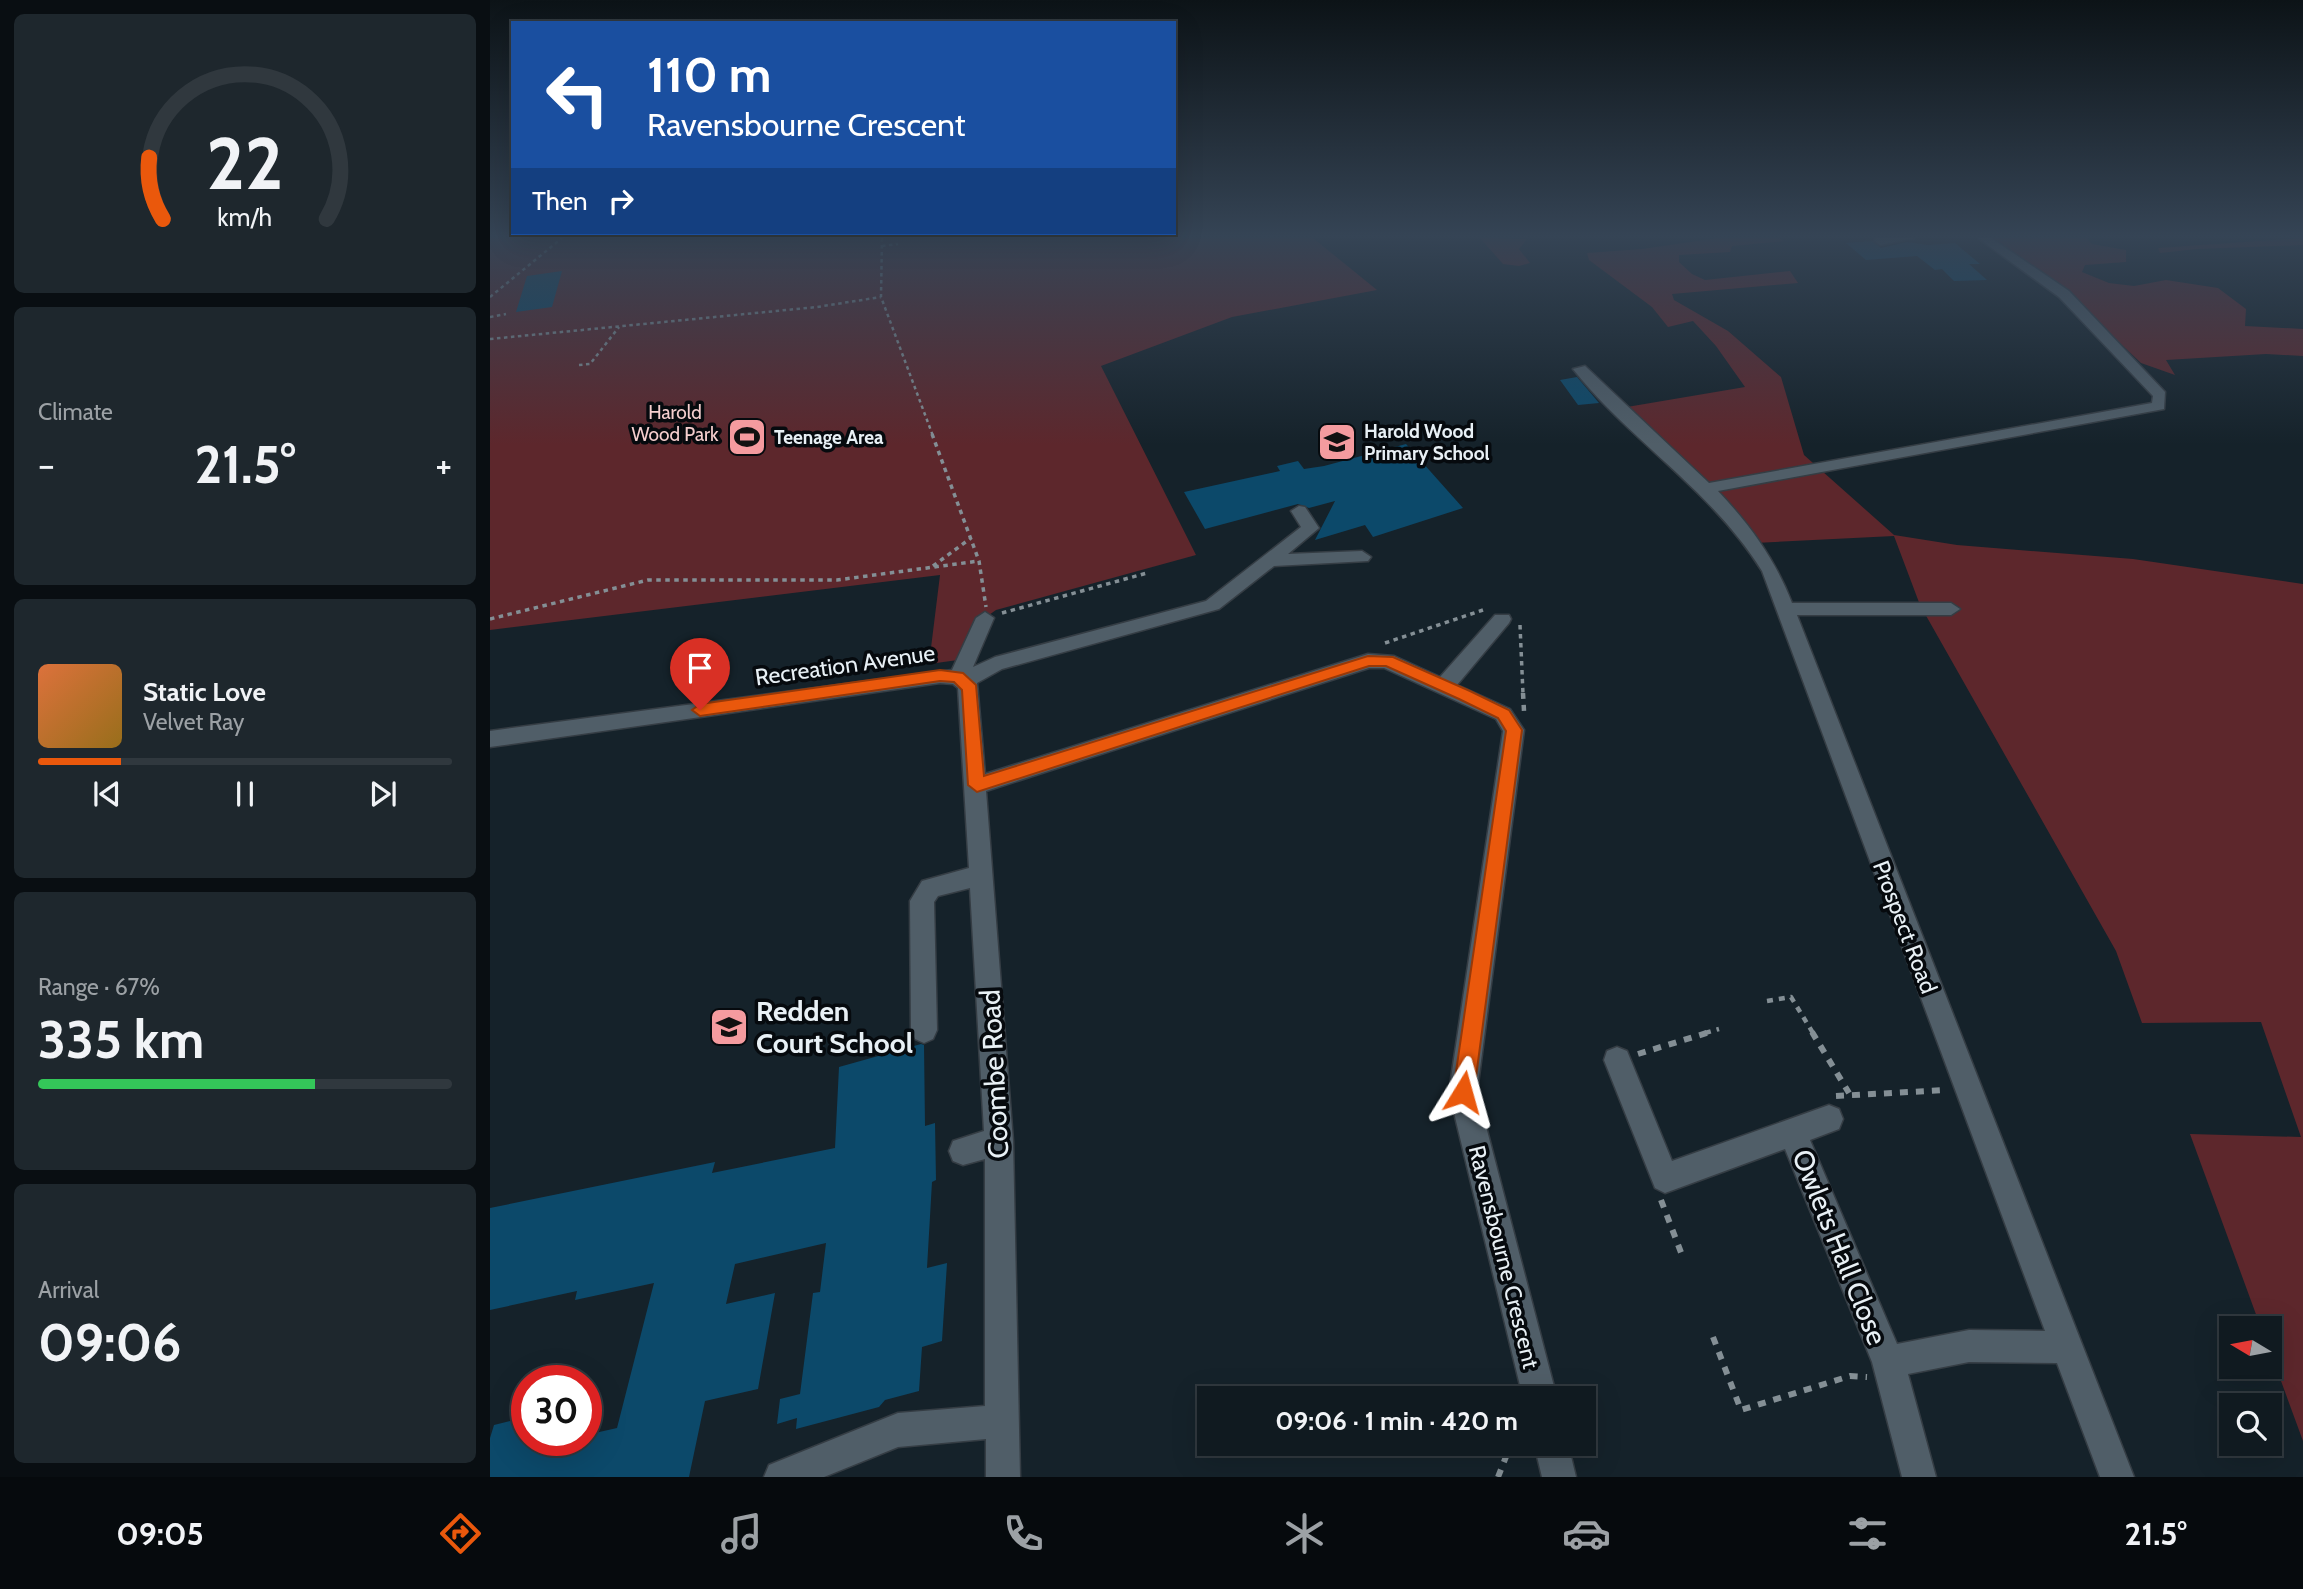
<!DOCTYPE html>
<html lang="en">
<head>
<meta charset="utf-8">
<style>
  body { margin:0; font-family:Cabin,sans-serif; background:#1e272d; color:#f1f3f6; height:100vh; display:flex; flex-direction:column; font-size:26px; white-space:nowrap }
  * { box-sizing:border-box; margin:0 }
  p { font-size:23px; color:#9ca1a5 }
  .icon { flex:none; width:38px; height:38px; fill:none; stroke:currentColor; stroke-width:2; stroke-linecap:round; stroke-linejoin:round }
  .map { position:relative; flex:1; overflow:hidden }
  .side { display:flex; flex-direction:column; gap:14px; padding:14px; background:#090e12; width:490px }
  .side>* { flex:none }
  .hud { position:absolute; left:21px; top:21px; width:665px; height:214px; border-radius:0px; box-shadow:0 7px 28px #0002,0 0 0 2px #30383e; background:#1a4fa0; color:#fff; overflow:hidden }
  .needle { width:46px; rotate:280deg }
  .controls { position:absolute; left:1729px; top:1316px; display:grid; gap:14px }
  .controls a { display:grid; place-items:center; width:63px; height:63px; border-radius:0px; background:#101a20; box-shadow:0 7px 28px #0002,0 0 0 2px #30383e; font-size:35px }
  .speed { position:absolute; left:21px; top:1365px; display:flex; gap:14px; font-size:35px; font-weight:700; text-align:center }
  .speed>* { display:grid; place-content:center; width:91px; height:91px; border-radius:50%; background:#101a20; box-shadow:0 7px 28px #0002,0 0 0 2px #30383e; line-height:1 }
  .speed .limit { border:10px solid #d22; background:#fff; color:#111 }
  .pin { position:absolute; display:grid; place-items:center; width:60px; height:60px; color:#fff; margin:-72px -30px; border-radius:50% 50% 50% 0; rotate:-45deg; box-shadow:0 0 7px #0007 }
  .pin .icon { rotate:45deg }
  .me { position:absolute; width:77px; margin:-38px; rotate:8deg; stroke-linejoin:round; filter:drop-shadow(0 0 5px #0008) }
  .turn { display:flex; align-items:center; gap:24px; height:147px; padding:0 21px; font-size:32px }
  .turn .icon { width:91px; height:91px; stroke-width:2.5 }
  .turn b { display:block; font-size:49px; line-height:60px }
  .then { display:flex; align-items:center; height:66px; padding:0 21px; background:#0003; gap:14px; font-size:26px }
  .big { font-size:52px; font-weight:800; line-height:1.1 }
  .side .tile { flex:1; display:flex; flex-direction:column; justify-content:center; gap:10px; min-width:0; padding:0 24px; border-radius:10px; background:#1e272d }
  .side .dial { align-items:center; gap:0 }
  .dial svg { height:182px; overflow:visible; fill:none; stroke:#30383e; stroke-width:7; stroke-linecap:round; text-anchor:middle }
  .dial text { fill:#f1f3f6; stroke:none }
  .song { display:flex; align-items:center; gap:21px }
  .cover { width:84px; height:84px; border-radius:10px; background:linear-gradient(135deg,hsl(20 70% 55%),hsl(40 70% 35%)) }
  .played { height:7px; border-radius:4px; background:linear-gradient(90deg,#ea580c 20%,#30383e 20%) }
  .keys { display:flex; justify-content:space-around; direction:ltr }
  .heat { display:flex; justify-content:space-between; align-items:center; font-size:38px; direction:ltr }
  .charge { height:10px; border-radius:5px; background:linear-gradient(90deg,#34c759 67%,#30383e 0) }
  .trip { position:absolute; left:707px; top:1386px; width:399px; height:70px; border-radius:0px; background:#101a20; box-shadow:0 7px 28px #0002,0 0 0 2px #30383e; font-weight:800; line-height:70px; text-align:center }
  .dock { display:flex; height:112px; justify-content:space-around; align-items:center; background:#060a0d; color:#9ca1a5 }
  .dock .icon { width:49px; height:49px }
  .dock .current { color:#ea580c }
  .dock b { font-size:32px; color:#f1f3f6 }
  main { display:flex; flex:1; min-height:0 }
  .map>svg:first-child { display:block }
  .green { fill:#5d272c }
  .building { fill:#0c496a }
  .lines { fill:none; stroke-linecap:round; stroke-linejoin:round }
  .minor-casing { stroke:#353d44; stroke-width:3 }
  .path-far3 { stroke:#848f95; stroke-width:2.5; stroke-dasharray:3.5 3.5; stroke-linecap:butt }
  .path-far2 { stroke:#848f95; stroke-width:3.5; stroke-dasharray:4.5 4.5; stroke-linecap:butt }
  .path-far1 { stroke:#848f95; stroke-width:4.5; stroke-dasharray:6 6; stroke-linecap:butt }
  .path { stroke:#848f95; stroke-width:6; stroke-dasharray:8 8; stroke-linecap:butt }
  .minor { fill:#505e68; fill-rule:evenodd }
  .route { fill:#ea580c; stroke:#983908; stroke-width:2 }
  .labels { text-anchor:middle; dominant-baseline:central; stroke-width:7; stroke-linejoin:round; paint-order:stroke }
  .far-park-label { font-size:19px; fill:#f6cfcf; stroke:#060a0e }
  .far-poi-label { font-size:19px; font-weight:bold; fill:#e8f0f5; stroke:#060a0e; text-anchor:start }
  .street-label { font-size:23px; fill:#e8f0f5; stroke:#060a0e }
  .near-poi-label { font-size:28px; font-weight:bold; fill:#e8f0f5; stroke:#060a0e; text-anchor:start }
  .near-street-label { font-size:28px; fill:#e8f0f5; stroke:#060a0e }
</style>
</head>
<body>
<main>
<section class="side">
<div class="tile dial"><svg viewBox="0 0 100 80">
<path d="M14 69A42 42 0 1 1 86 69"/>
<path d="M14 69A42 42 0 0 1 8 42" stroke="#ea580c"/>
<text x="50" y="56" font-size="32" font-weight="700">22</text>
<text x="50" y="72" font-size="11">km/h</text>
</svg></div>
<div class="tile"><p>Climate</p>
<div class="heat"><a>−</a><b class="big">21.5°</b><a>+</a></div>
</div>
<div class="tile">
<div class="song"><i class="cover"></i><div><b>Static Love</b><p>Velvet Ray</p></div></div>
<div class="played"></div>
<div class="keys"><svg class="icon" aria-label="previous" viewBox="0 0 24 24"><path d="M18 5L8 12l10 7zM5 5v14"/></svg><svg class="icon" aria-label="pause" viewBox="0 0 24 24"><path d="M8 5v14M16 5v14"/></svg><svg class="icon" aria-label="next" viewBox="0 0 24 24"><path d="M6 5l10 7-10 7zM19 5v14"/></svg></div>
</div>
<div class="tile"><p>Range · 67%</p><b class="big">335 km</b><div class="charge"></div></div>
<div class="tile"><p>Arrival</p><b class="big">09:06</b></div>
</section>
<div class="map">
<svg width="1813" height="1477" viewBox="0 0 1813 1477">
  <rect width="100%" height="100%" fill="#15222a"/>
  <path class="green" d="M0,238H823L887,290L742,317L611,366L706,555L506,610L482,627L468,660L439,664L450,575L0,630Z
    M990,238L1037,239L1029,249L1040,263L1029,266L1013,264Z
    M1228,238H1289L1295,241L1242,246L1240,252L1189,255V262L1202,274L1215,280L1300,271L1308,283L1182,294L1184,300L1238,331L1291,377L1314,455L1404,535L1467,545L1643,559L1813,584V1441L1780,1351V1328H1771L1700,1134L1811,1137L1771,1022L1652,1023L1626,951L1430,605L1404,536L1265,543L1131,408L1255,387L1226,346L1203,321L1178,327L1162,307L1099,260L1097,253L1152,249Z
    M1499,238H1596L1602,244L1636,250V262L1595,265L1592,272L1619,283L1644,286L1676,280L1728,288L1756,309L1755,326L1813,329V356L1776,354L1676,360L1685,375L1651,363L1569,285Z
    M1813,238V245L1707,249L1670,253L1668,248Z"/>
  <path class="building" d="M1382,241L1391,248L1417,242L1438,245L1465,243L1490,264H1479L1497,280L1464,281L1452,269L1445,270L1427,256L1376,260L1356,243Z
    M72,271L62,307L26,312L37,276Z
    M1087,377L1104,397L1109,403L1088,405L1070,380Z
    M916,444L973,508L883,537L875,525L825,540L845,501L819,508L808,504L715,529L694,492L790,471L787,466L808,461L814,469L834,466Z
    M431,1044L434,1045L435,1126L445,1123L446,1180L442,1182L437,1268L457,1263L452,1341L432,1347L429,1391L395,1400L389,1407L306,1429L307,1418L287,1424L290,1399L310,1394L323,1293L330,1292L336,1243L245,1264L236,1304L285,1293L268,1389L215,1401L199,1477H0V1438L4,1425L37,1417V1440H96V1435L127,1428L164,1283L85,1300L87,1291L0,1310V1208L225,1162L222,1173L345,1148L349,1067Z"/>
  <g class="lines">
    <defs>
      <path id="minor" d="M1386,238H1424L1390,245L1384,241Z
        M1488,238H1501L1579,291L1675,392L1674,409L1228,491C1260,525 1285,559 1302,603H1461L1470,609L1461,615H1307L1644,1477H1610L1567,1363L1479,1362L1418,1374L1446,1477H1412L1382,1362L1295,1149L1175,1193L1165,1188L1114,1060L1117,1051L1127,1047L1137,1051L1182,1161L1339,1105L1349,1109L1353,1119L1349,1129L1320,1140L1407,1344L1479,1330L1555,1331L1272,571C1221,489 1141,442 1083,369L1095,366L1219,483L1662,403L1663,396L1569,297Z
        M809,506L815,507L829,528L798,554L872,551L881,557L878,561L784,566L729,609L512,669L487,683L495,774L878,654L904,656L950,677L1005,615H1019L1021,619L1019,623L967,685L1020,709L1034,730L987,1092L1067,1398H1033L959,1092L1013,731L1006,719L894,668H879L496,791L523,1141L530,1477H496V1439L408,1447L334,1477H274L279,1465L408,1413L495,1406V1159L473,1165L463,1161L459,1151L463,1141L494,1131L480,888L448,896L444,902L447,1030L443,1039L434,1043L425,1039L421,1030L420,901L432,881L479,868L468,688L463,684L450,683L0,747V731L462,670L486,618L495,612L504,618L483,667L505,657L716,601L811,527L801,511Z
        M1044,1444H1078L1086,1477H1052Z"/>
    </defs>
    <use href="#minor" class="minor-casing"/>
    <path class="path-far3" d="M392,238L391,297L443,436
      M392,246L408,244
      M0,297L72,238
      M0,317L16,314
      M0,339L327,307L391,297
      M89,365L100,364L129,327"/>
    <path class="path-far2" d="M442,434L489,561L496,607
      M443,566L481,538
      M512,613L657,573
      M0,619L158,580H347L489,561
      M1030,625L1033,694
      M895,643L993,610"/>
    <path class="path-far1" d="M1033,693L1034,711
      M1277,1001L1301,997L1323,1033
      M1215,1033L1229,1029"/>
    <path class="path" d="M1322,1032L1359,1093
      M1148,1054L1220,1032
      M1346,1096L1456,1090
      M1171,1200L1192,1255
      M1223,1337L1251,1410L1360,1376L1377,1377
      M1008,1477L1021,1444"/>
    <use href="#minor" class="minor"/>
  </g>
  <linearGradient id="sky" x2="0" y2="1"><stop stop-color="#0c1317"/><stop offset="0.53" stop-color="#354455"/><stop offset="1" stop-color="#354455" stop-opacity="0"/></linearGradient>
  <rect width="1813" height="445" fill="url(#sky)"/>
  <path class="route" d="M878,656L903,657L980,691L1019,710L1032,730L984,1092L981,1099L973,1102L966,1099L963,1092L1016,731L1008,718L969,699L896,666H879L487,792L478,785L472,690L464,682L450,681L210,716L202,710L210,704L450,670L473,673L486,685L494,776Z"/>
  <defs>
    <symbol id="stadium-square" viewBox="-11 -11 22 22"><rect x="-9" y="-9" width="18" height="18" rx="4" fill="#f49b9f" stroke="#060a0e"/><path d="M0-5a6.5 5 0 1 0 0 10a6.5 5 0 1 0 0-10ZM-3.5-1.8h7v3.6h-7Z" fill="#111"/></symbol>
    <symbol id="school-square" viewBox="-11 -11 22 22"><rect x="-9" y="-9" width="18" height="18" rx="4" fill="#f49b9f" stroke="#060a0e"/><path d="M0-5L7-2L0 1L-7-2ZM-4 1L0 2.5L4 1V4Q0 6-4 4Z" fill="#111"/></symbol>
  </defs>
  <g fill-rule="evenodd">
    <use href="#stadium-square" x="235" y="415" width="44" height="44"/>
    <use href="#school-square" x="825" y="420" width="44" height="44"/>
    <use href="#school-square" x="217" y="1005" width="44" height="44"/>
  </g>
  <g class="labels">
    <g class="far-park-label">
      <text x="185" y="412">Harold<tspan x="185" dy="22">Wood Park</tspan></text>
    </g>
    <g class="far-poi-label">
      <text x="874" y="431">Harold Wood<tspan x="874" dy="22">Primary School</tspan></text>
      <text x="284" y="437">Teenage Area</text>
    </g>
    <g class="street-label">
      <text transform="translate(355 665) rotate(-8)">Recreation Avenue</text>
      <text transform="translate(1415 927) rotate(69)">Prospect Road</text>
      <text transform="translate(1014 1257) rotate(76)">Ravensbourne Crescent</text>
    </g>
    <g class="near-poi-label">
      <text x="266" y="1011">Redden<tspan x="266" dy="32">Court School</tspan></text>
    </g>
    <g class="near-street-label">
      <text transform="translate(504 1074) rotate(-93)">Coombe Road</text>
      <text transform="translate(1350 1247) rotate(68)">Owlets Hall Close</text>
    </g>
  </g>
</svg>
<div class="controls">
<a><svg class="needle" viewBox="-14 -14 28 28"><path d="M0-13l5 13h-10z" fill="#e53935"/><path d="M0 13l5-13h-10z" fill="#9ca1a5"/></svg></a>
<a><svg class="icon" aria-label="search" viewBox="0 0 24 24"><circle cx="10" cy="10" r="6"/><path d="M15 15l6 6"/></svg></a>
</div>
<div class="speed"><div class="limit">30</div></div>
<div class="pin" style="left:210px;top:710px;background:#d93025"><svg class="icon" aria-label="arrive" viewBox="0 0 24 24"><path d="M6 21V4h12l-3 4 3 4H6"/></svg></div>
<svg class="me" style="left:973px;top:1092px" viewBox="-20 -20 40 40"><path d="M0-17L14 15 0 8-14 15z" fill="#ea580c" stroke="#fff" stroke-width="4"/></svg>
<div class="trip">09:06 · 1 min · 420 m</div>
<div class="hud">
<div class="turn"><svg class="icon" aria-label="left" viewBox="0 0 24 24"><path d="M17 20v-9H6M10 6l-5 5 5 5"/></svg><div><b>110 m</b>Ravensbourne Crescent</div></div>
<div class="then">Then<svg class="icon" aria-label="right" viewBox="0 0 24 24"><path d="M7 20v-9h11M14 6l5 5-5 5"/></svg></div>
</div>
</div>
</main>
<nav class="dock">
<b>09:05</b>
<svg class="icon current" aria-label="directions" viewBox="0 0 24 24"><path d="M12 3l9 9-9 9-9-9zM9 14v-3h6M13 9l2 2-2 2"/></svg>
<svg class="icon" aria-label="music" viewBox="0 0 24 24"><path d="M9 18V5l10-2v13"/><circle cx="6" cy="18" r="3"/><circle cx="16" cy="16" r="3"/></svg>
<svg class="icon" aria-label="phone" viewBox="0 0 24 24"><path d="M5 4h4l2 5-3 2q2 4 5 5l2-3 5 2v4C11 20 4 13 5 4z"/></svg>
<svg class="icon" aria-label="climate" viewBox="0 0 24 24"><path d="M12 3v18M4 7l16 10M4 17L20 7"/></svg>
<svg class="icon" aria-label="car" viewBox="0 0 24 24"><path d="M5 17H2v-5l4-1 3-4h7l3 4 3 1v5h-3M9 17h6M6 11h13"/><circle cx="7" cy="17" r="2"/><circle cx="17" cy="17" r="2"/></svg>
<svg class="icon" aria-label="filters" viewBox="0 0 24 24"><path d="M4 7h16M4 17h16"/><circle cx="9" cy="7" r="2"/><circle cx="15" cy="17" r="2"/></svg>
<b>21.5°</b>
</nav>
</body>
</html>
